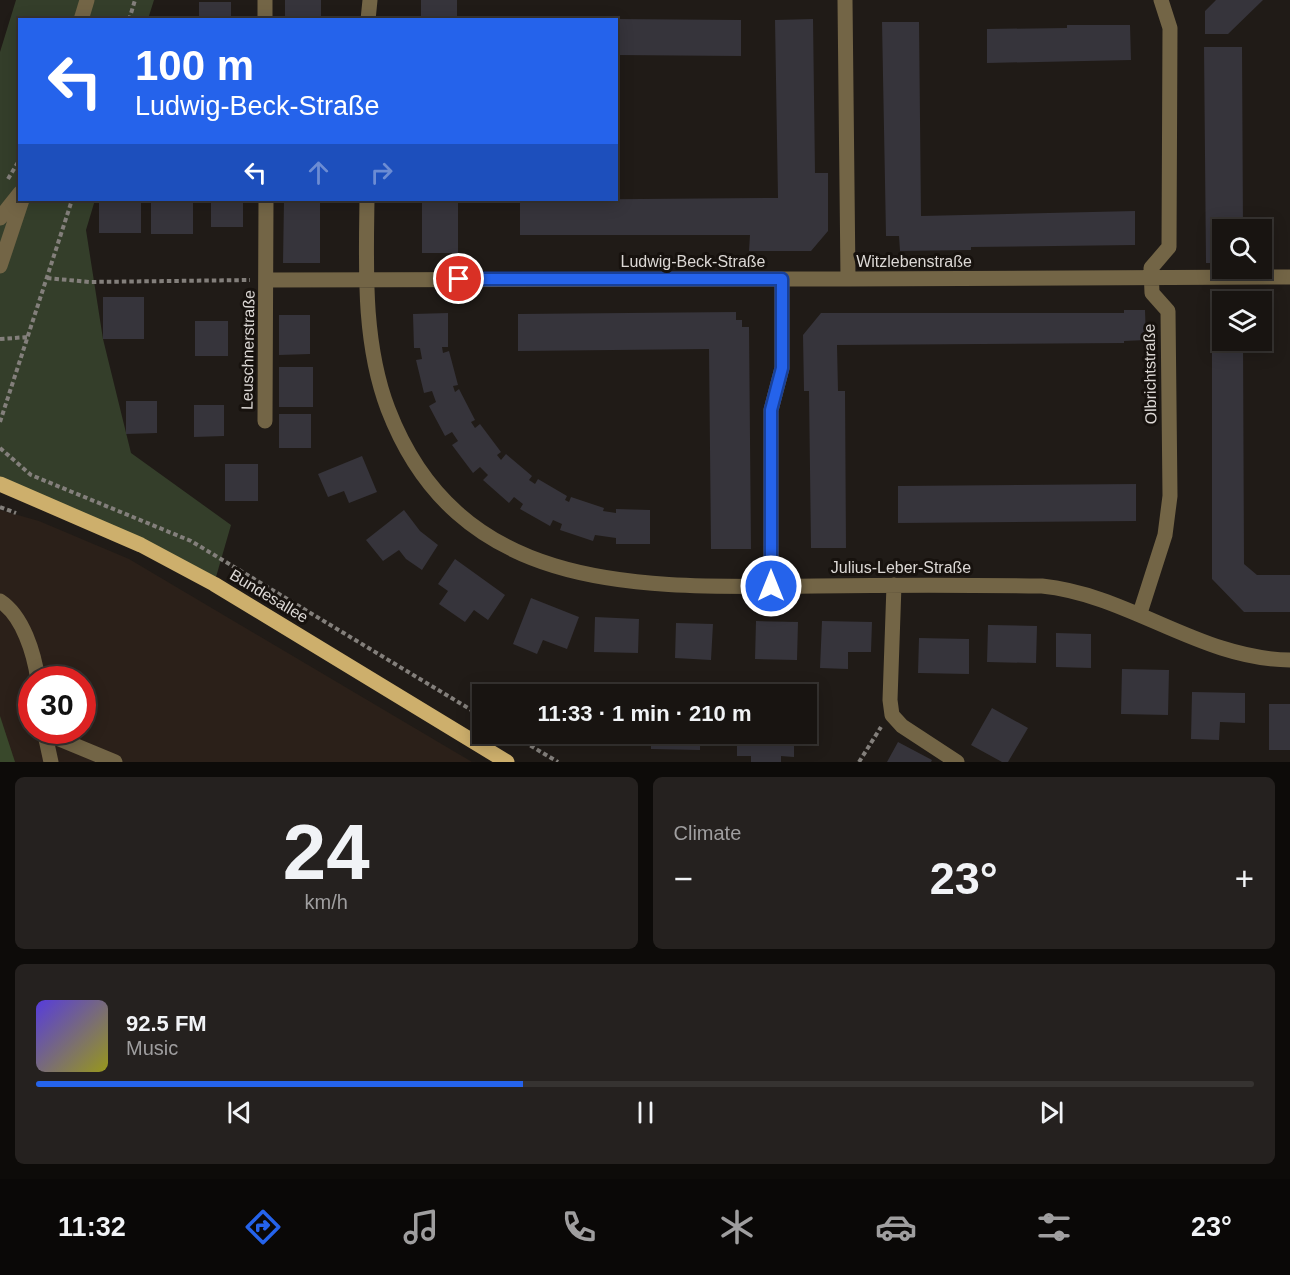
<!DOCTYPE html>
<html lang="en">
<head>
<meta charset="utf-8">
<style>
  body { margin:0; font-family:Arial,sans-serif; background:#25211f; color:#f1f3f6; height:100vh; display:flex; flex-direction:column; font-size:22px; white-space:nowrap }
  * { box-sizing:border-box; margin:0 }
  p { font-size:20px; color:#9f9e9f }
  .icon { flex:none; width:33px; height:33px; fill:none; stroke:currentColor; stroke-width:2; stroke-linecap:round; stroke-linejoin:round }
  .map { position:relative; height:762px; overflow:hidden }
  .drawer { display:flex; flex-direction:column; gap:15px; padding:15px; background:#0d0b09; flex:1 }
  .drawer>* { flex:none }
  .hud { position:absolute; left:18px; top:18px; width:600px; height:183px; border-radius:0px; box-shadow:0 3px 15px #0003,0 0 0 2px #363331; background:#2563eb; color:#fff; overflow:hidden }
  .controls { position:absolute; left:1212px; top:219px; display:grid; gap:12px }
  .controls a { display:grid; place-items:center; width:60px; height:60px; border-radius:0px; background:#181411; box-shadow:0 3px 15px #0003,0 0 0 2px #363331; font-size:30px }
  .speed { position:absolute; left:18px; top:666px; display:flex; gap:12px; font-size:30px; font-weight:700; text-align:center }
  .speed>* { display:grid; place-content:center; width:78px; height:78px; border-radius:50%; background:#181411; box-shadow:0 3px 15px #0003,0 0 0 2px #363331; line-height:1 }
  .speed .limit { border:9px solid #d22; background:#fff; color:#111 }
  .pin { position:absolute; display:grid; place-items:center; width:51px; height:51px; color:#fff; margin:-26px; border:3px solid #fff; border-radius:50%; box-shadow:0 2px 6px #0007 }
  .me { position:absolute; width:66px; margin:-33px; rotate:0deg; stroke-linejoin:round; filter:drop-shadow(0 0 4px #0008) }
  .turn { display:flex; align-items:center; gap:21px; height:126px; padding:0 18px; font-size:27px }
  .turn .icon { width:78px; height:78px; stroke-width:2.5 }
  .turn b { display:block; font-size:42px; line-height:51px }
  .lanes { display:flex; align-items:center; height:57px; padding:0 18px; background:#0003; justify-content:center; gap:30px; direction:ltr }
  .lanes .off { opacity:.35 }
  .big { font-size:45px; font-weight:800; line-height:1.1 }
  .drawer .card { flex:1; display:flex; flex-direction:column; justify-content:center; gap:9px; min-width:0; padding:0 21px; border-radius:9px; background:#25211f }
  .drawer .dial { align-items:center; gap:0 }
  .dial b { font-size:78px; line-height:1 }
  .song { display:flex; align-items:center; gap:18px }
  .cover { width:72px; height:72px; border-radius:9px; background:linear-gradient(135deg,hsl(250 70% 55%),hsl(60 70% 35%)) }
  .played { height:6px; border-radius:3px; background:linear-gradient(90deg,#2563eb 40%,#363331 40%) }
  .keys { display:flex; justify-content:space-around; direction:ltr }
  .heat { display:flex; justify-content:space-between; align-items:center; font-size:33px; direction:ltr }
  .drawer .tiles { flex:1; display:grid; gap:15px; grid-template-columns:1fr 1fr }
  .card:last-child { grid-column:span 2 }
  .trip { position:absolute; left:472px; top:684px; width:345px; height:60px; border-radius:0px; background:#181411; box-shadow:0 3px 15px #0003,0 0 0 2px #363331; font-weight:800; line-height:60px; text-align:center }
  .dock { display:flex; height:96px; justify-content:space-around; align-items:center; background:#0a0807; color:#9f9e9f }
  .dock .icon { width:42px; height:42px }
  .dock .current { color:#2563eb }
  .dock b { font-size:27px; color:#f1f3f6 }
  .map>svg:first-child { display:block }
  .built { fill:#2b2019; fill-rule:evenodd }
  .green { fill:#343e2a }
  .forest { fill:#39482b }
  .building { fill:#36343b }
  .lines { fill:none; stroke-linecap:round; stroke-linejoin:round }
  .path { stroke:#837f7b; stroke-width:4; stroke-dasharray:4.5 3; stroke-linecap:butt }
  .minor { stroke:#736546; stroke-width:15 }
  .major { stroke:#cdaf6c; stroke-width:15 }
  .route-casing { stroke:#184099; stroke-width:15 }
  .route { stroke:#2563eb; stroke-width:10 }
  .labels { text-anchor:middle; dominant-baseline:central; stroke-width:6; stroke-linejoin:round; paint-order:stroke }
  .street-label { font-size:16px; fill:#dcd8d5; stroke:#17120e }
</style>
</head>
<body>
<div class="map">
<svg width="1290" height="762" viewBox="0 0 1290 762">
  <rect width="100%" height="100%" fill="#201b17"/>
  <path class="built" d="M0,510L39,521L129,559L472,762H0ZM32,680H82V730H32Z"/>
  <path class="green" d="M16,0H154L148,19L20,20V200H95L86,230L103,339L131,453L231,525L214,584L0,484V52Z"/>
  <path class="forest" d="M0,716L15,762H0Z"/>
  <path class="building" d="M285,0H321V20H285Z
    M421,0H457V20H421Z
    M1216,0H1263L1228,34H1205V11Z
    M199,2H231V20H199Z
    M616,19L741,20V56L616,55Z
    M813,19L815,173H828V231L811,251H749L750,235H520V200L778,198L775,20Z
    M882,22H919L921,216L1135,211V245L971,247V250L900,251L899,236H886Z
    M1067,25H1130L1131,60L987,63V29L1067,28Z
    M1204,47H1242L1243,230H1222V263H1206Z
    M99,200H141V233H99Z
    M211,200H243V227H211Z
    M284,200H320V263H283Z
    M422,200H458V253H422Z
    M151,201H193V234H151Z
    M103,297H144V339H103Z
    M1216,297H1247L1248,302H1222V340H1243L1244,564L1257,575H1290V612H1244L1212,579V321H1216Z
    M1124,310H1145L1146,340L1124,341V343L837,345L838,391H845L846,548H811L809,391H804L803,335L821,313H1124Z
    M736,312V320H742V327H749L751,549H711L709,349L518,351V314Z
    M448,313V347H442L443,353L449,351L458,385L453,386L455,392L459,389L475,420L471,422L475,428L480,424L501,452L497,455L501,460L506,454L532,476L529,480L535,484L538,479L567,496L565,500L569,502L571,497L604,508L603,511L616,513V509L650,510V544H616V538L595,535L593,541L560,530L562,524L553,520L550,526L520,509L523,504L514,497L509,503L483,480L488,475L480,467L473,473L452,445L458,441L452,432L445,436L429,406L436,402L432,391L424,393L416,360L422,359L420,348H414L413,314Z
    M279,315H310V354L279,355Z
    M195,321H228V356H195Z
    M279,367H313V407H279Z
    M126,401H157V433L126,434Z
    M194,405H224V436L194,437Z
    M279,414H311V448H279Z
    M362,456L377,492L349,503L344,491L328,497L318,474Z
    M225,464H258V501H225Z
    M1136,484V521L898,523V486Z
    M404,510L420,531L438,545L422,570L406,559L399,550L383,561L366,540Z
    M455,559L505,595L488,620L474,610L465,622L439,604L448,591L438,584Z
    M531,598L579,617L567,649L543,640L537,654L513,644Z
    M595,617L639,619L638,653L594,652Z
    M756,621L798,622L797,660L755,659Z
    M822,621L872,622L871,652H848V669L820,668Z
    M676,623L713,624L711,660L675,658Z
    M988,625L1037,626L1036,663L987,662Z
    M1056,633L1091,634V668L1056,667Z
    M919,638L969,639V674L918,673Z
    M1122,669L1169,670L1168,715L1121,714Z
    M1192,692L1245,693V723L1220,722L1219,740L1191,739Z
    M1269,704H1290V750H1269Z
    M992,708L1028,728L1008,762H1002L971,745Z
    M651,734H700V750L651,749Z
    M737,734H794V757L781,756V762H751V756H737Z
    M898,742L932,760L931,762H887Z"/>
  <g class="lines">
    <path class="path" d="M129,20L135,0
      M8,179L20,159
      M47,278L89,282L250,280
      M0,339L28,337
      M0,422L72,200
      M0,448L31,475L191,541L483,717
      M0,507L16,513
      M511,734L558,762
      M859,762L881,727"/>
    <path class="minor" d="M265,0V20
      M845,0L848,279L1290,277
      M81,20L87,0
      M368,20L370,0
      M367,200C366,269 363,343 388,409C461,599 647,587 816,586C891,585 966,585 1042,586C1130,595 1200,659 1290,660
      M0,218L20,193
      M0,266L22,200
      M782,279H848
      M267,280L782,279V368L771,410V586
      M265,421L266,200
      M894,585L890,700L892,715L902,726L957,762
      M0,601C23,616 34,653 38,680
      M1140,613L1165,535L1170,496L1168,311L1152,293L1151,268L1169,247L1170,28L1161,0
      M44,730L51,762
      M45,733L115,762"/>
    <path class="major" d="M0,484L141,545L214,584L507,762"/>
  </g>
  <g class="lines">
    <defs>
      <path id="route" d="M459,279H782V368L771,410V586"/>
    </defs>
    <use href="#route" class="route-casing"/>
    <use href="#route" class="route"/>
  </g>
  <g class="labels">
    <g class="street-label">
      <text x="693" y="261">Ludwig-Beck-Straße</text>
      <text x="914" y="261">Witzlebenstraße</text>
      <text transform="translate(248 350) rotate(-89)">Leuschnerstraße</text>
      <text transform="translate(1150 374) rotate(-91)">Olbrichtstraße</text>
      <text x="901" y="567">Julius-Leber-Straße</text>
      <text transform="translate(269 596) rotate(31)">Bundesallee</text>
    </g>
  </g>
</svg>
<div class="controls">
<a><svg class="icon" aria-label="search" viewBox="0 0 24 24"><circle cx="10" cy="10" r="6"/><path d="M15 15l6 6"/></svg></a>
<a><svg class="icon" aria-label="layers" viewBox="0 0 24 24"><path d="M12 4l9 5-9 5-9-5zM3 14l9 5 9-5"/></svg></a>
</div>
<div class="speed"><div class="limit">30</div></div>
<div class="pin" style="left:459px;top:279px;background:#d93025"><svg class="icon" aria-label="arrive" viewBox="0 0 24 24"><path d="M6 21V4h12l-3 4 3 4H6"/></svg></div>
<svg class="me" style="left:771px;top:586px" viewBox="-20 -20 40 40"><circle r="17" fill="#2563eb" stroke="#fff" stroke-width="3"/><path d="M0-11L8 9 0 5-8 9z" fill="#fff"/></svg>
<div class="trip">11:33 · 1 min · 210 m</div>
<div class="hud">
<div class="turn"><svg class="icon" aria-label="left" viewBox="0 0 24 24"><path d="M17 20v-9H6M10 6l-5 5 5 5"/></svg><div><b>100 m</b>Ludwig-Beck-Straße</div></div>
<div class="lanes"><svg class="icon" aria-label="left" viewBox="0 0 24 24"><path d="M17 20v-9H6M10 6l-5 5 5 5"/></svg><svg class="icon off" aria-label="ahead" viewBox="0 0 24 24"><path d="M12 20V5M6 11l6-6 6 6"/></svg><svg class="icon off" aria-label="right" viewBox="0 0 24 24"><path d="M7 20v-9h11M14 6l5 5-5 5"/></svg></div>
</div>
</div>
<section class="drawer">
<div class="tiles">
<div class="card dial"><b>24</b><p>km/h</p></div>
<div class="card"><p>Climate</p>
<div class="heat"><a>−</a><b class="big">23°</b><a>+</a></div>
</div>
<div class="card">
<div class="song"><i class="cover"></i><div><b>92.5 FM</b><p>Music</p></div></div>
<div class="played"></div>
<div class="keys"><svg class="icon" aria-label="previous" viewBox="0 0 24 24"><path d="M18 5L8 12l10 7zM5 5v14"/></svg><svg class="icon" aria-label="pause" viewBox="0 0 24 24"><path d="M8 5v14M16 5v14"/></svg><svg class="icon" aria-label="next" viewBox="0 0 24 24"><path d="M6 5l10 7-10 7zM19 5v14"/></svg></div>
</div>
</div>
</section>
<nav class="dock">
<b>11:32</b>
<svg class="icon current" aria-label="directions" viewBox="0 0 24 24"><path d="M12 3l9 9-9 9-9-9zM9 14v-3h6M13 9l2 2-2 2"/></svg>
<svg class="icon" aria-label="music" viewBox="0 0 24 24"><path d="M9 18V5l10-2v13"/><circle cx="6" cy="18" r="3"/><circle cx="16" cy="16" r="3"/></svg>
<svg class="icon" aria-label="phone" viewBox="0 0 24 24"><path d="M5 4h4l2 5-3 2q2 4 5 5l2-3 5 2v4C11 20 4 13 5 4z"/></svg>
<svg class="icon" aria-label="climate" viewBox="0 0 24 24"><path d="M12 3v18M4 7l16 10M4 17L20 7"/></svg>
<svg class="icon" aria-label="car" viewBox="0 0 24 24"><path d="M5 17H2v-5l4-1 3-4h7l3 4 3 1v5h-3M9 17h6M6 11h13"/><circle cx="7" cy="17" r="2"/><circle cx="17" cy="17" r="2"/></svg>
<svg class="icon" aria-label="filters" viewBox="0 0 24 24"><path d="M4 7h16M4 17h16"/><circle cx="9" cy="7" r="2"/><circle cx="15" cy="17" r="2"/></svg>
<b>23°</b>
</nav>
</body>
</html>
